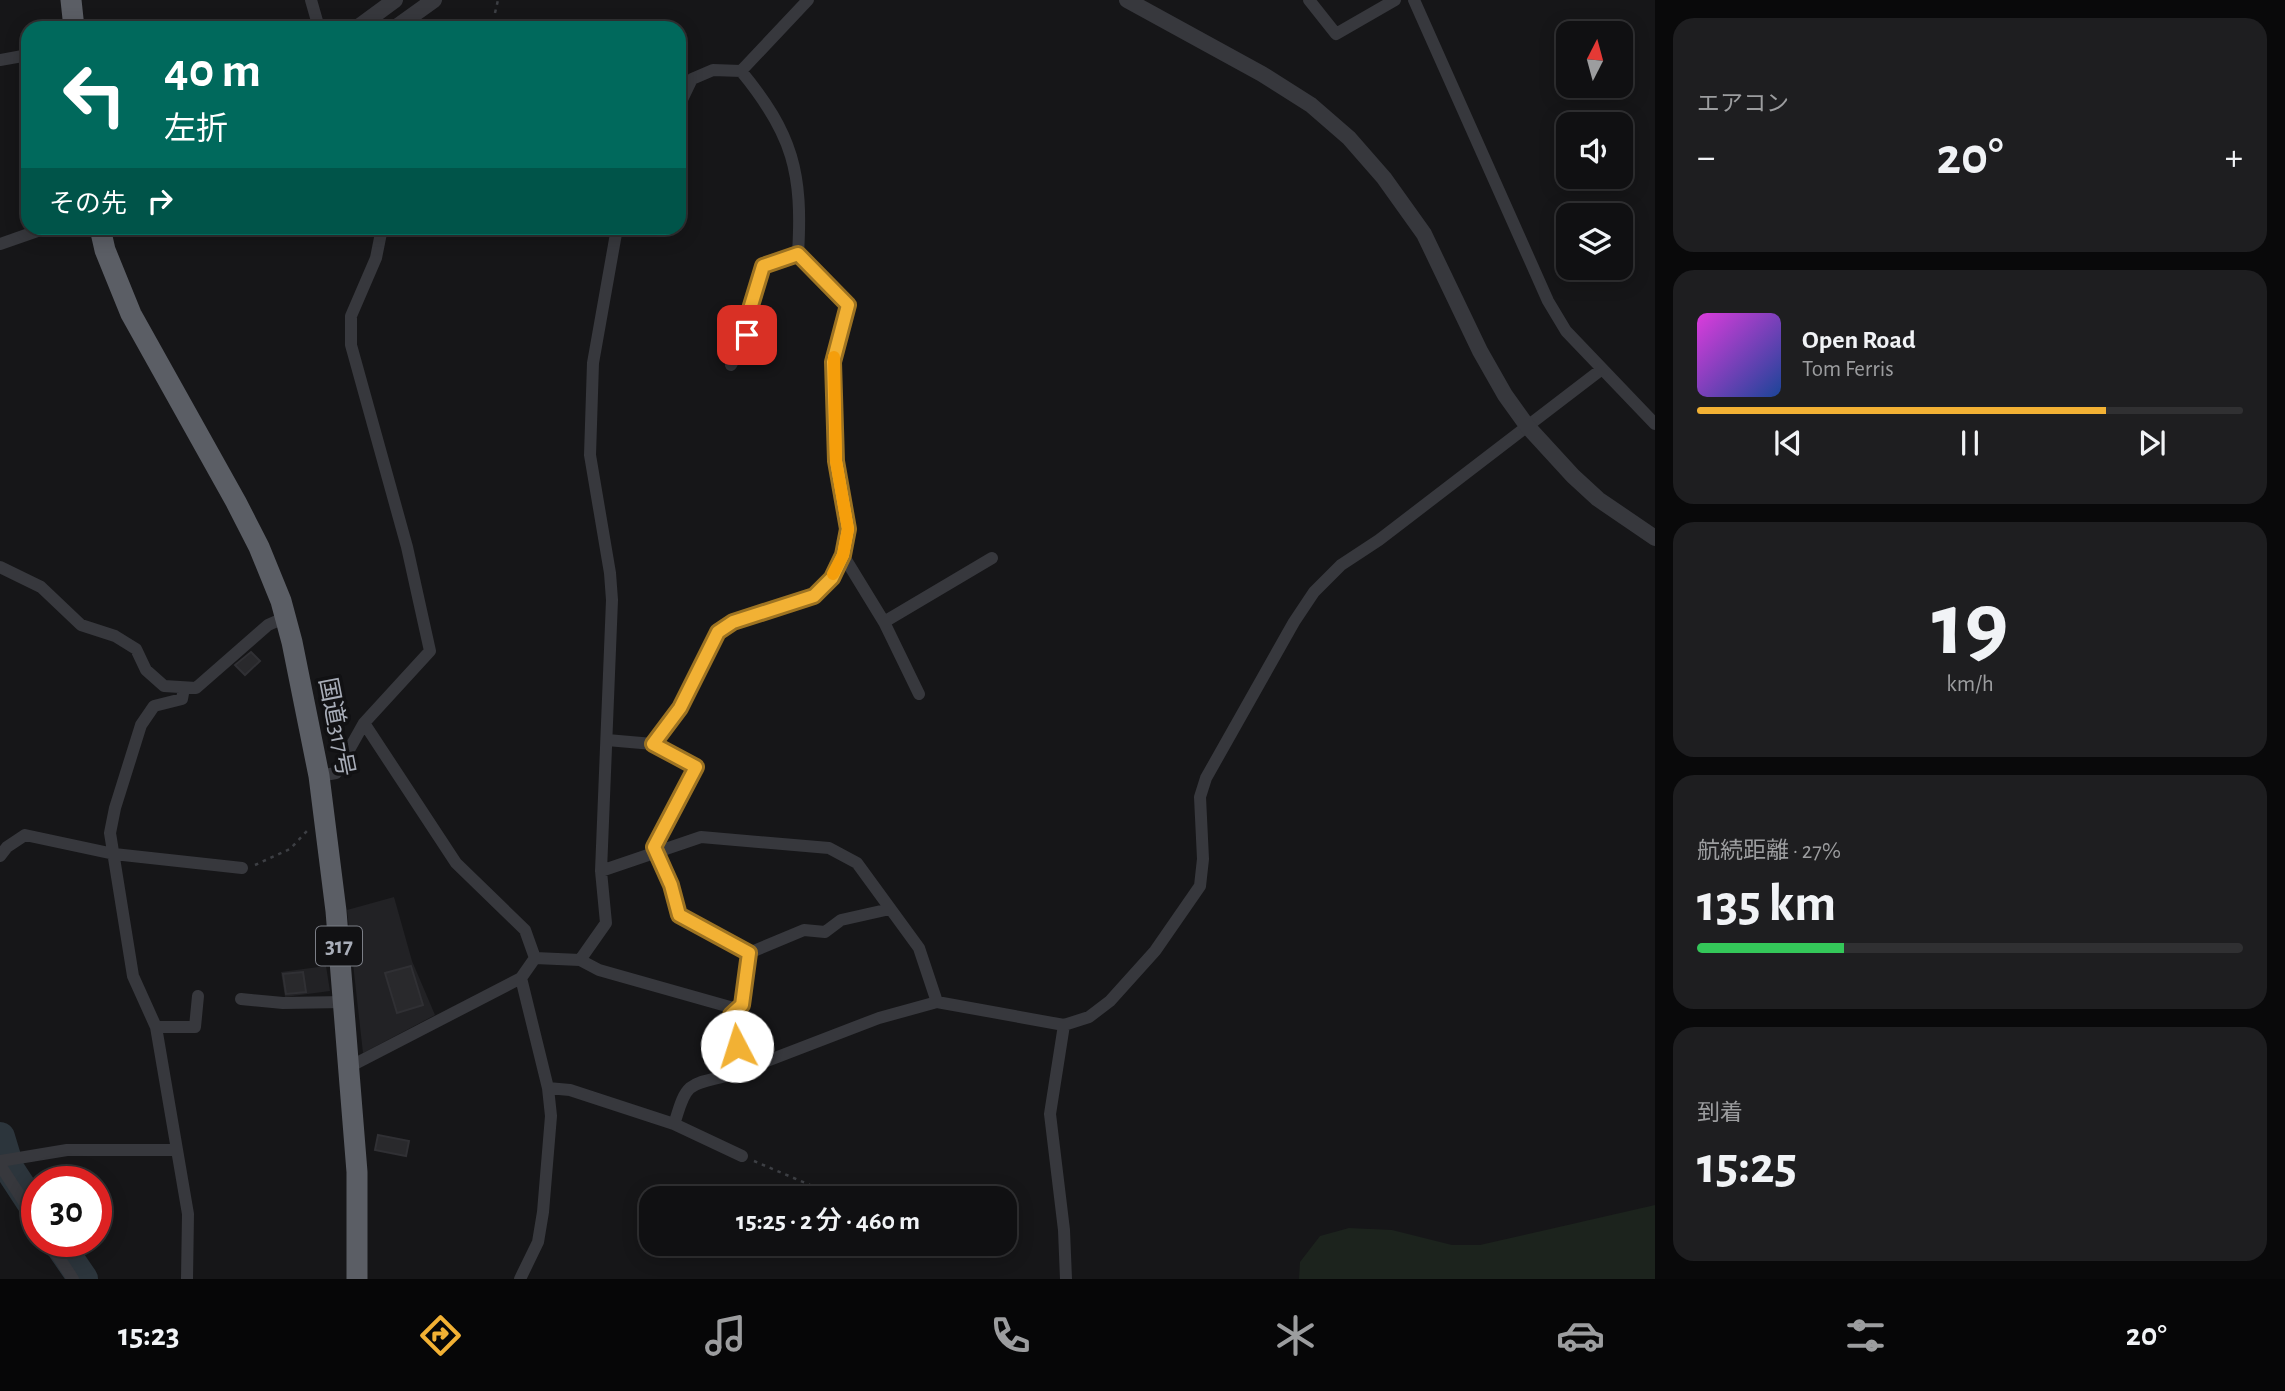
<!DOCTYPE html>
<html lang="ja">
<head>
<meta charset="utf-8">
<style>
  body { margin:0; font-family:"Alegreya Sans","Noto Sans JP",sans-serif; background:#1e1e20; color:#f1f3f6; height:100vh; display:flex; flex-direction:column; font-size:26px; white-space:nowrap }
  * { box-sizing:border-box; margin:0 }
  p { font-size:23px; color:#9c9d9f }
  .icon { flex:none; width:38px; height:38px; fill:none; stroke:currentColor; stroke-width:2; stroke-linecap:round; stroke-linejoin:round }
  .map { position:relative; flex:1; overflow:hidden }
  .details { display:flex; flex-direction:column; gap:18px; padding:18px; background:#09090a; width:630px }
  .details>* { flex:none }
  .hud { position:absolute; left:21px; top:21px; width:665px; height:214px; border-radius:21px; box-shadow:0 4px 18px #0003,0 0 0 2px #303032; background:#00695c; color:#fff; overflow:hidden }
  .needle { width:46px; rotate:6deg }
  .controls { position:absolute; left:1556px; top:21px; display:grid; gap:14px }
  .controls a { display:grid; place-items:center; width:77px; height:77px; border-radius:14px; background:#101012; box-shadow:0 4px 18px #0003,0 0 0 2px #303032; font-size:35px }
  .speed { position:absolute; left:21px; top:1166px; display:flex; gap:14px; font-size:35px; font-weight:700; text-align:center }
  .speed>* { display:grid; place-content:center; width:91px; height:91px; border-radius:50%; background:#101012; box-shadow:0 4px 18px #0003,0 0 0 2px #303032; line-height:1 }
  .speed .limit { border:10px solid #d22; background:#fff; color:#111 }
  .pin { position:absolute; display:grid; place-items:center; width:60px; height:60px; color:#fff; margin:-30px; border-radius:14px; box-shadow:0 4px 10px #0006 }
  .me { position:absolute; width:77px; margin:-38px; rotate:355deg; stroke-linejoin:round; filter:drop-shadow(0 0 5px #0008) }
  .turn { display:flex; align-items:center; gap:24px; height:147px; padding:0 28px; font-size:32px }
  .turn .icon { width:91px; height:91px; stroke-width:2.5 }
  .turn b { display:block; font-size:49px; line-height:60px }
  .then { display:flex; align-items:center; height:66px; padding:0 28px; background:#0003; gap:14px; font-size:26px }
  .big { font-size:52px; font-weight:600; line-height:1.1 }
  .details .tile { flex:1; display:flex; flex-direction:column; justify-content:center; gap:10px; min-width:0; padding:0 24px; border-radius:21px; background:#1e1e20 }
  .details .dial { align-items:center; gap:0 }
  .dial b { font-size:91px; line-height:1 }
  .song { display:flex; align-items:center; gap:21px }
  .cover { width:84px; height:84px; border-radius:10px; background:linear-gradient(135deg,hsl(300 70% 55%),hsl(220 70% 35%)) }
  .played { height:7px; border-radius:4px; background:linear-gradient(90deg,#f2b134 75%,#303032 75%) }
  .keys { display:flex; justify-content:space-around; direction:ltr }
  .heat { display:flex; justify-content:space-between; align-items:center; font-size:38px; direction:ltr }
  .charge { height:10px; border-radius:5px; background:linear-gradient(90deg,#34c759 27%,#303032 0) }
  .trip { position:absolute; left:639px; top:1186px; width:378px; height:70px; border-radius:21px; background:#101012; box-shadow:0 4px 18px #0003,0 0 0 2px #303032; font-weight:600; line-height:70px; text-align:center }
  .menu { display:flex; height:112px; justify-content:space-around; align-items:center; background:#060607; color:#9c9d9f }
  .menu .icon { width:49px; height:49px }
  .menu .selected { color:#f2b134 }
  .menu b { font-size:32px; color:#f1f3f6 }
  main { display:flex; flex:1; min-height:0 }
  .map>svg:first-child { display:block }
  .built { fill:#222225 }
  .green { fill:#1c231d }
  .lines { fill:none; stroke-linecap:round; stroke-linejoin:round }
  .river { stroke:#2c353c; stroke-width:30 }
  .building { fill:#29292c; stroke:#303034; stroke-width:2 }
  .path { stroke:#3d3f44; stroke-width:2.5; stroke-dasharray:3.5 5; stroke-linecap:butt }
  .minor { stroke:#37383d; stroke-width:12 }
  .tertiary { stroke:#37383d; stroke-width:16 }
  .trunk { stroke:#5b5e65; stroke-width:21 }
  .route-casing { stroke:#9d7322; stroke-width:18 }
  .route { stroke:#f2b134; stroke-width:12 }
  .slow { stroke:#f59e0b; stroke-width:12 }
  .labels { text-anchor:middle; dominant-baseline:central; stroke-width:7; stroke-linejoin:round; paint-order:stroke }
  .shield { fill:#111113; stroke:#7b7e86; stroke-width:2 }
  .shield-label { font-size:23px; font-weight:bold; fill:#a8adb8 }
  .street-label { font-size:24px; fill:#a8adb8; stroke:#111113 }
</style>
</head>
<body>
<main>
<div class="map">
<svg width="1655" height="1279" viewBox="0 0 1655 1279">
  <rect width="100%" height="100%" fill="#161618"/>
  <path class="built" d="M394,897L412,961L435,1015L363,1053L347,910Z
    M326,966L330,991L285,997L281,972Z"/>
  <path class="green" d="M1655,1205V1279H1299L1300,1262L1320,1236L1349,1228L1392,1230L1452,1245H1480Z"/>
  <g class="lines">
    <path class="river" d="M0,1137L10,1170L31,1202
      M57,1241L83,1279"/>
  </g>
  <path class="building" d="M251,652L260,661L245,675L235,665Z
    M411,966L423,1005L397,1013L385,973Z
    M303,972L306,992L286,994L283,974Z
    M378,1135L409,1141L406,1156L375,1150Z"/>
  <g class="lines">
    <path class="path" d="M495,13L498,0
      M255,865L290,849L307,831
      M754,1161L831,1194"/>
    <path class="minor" d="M311,0L319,28
      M1309,0L1336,34L1395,0
      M1414,0L1548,301L1566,331L1655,424
      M0,60L28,55
      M679,106L692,79L713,70L741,71L808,0
      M0,244L46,228
      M731,365L747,335L746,322L763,266L798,254
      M843,555L884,622L992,558
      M0,567L41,587L81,625L115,636L136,649L146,670L164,686L196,688L268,625L286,617
      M884,622L919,694
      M184,688L182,699L154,706L141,725L115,808L110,833L133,976L156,1027L188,1214L187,1279
      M607,740L653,744L697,767L654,847L671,885L679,915L749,953L742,1005L731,1015
      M653,744L680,708L718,632L733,622L814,596L832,578L843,555L848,529L836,462L833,362L848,305L798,254C803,173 793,134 741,71
      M319,776L336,773L364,723L430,651L407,547L351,345V316L376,258L382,228
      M0,856L7,847L25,835L114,854L242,868
      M601,871L701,837L829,848L857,863L919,948L937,1002
      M749,953L804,930L825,932L841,920L890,909
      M535,958L580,960L599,970L730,1007L737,1046L751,1060L767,1061L879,1018L937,1002L1064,1025L1089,1017L1110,1001L1155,951L1200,886L1203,859L1200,797L1206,778L1294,622L1314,592L1341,565L1379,540L1602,369
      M580,960L606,923L601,871L612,600L610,573L590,455L593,363L617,228
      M241,999L283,1003L344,1002
      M1064,1025L1050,1114L1064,1230L1066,1279
      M156,1027H195L198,996
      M349,1067L521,978L535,958L525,930L456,863L364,723
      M548,1088L570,1090L674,1124L742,1156
      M674,1124C678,1114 681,1096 690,1088C706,1075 735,1082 751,1060
      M0,1161L67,1150H177
      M0,1165L37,1222
      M48,1241L73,1279
      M520,1279L538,1242L543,1212L551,1116L548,1088L521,978"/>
    <path class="tertiary" d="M1127,0L1262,74L1311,105L1349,138L1384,178L1424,234L1480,351L1505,395L1528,427L1573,476L1598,499L1655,538
      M357,28L395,0
      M395,28L434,0"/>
    <path class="trunk" d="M71,0L74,28
      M100,228L105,250L131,314L236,502L259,547L281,601L292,642L319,776L336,911L357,1172V1279"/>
  </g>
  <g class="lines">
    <defs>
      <path id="route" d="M737,1046L731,1015L742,1005L749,953L679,915L671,885L654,847L696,767L653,744L680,708L718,632L733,622L814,596L832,578L843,555L848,529L836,461L833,362L848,305L798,254L763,266L746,322L747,335"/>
    </defs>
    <use href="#route" class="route-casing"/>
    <use href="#route" class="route"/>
    <path class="slow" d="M833,574L843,555L848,529L836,461L834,357"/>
  </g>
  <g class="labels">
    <rect class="shield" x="316" y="926.5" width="46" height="39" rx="5"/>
    <g class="shield-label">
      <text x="339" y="946">317</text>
    </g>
    <g class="street-label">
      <text transform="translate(336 727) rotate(79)">国道317号</text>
    </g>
  </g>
</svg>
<div class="controls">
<a><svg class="needle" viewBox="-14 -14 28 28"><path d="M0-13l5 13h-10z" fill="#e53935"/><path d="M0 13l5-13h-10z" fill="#9c9d9f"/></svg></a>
<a><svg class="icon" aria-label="sound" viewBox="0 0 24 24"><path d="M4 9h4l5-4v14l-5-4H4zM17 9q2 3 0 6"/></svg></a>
<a><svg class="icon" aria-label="layers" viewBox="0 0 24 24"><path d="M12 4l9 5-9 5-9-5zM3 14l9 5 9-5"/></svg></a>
</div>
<div class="speed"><div class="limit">30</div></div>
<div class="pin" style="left:747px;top:335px;background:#d93025"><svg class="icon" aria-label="arrive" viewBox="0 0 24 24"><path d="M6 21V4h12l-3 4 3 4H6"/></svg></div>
<svg class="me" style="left:737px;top:1046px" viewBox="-20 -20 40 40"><circle r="19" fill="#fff"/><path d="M0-13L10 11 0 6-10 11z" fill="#f2b134"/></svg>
<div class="trip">15:25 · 2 分 · 460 m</div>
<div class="hud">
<div class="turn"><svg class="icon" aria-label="left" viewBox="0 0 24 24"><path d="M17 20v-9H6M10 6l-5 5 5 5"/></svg><div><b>40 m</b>左折</div></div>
<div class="then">その先<svg class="icon" aria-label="right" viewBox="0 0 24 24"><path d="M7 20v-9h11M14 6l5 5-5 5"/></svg></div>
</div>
</div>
<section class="details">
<div class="tile"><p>エアコン</p>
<div class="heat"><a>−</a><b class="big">20°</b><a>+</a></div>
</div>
<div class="tile">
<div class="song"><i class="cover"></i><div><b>Open Road</b><p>Tom Ferris</p></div></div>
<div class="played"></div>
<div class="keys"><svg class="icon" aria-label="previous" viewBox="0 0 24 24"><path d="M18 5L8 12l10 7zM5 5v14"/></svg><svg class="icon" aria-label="pause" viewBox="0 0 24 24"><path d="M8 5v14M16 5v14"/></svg><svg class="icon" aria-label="next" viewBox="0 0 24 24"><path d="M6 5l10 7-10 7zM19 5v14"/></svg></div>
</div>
<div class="tile dial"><b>19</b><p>km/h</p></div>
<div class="tile"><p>航続距離 · 27%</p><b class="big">135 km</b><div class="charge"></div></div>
<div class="tile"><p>到着</p><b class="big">15:25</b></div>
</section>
</main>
<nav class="menu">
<b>15:23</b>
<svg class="icon selected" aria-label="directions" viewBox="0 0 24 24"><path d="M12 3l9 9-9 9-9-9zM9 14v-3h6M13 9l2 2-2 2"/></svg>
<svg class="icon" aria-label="music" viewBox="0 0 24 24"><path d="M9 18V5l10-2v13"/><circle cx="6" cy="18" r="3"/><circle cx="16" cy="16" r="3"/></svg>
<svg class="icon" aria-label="phone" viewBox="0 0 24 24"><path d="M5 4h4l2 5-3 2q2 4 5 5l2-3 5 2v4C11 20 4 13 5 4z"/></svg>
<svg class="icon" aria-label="climate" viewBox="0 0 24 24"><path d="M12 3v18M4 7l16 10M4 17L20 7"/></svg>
<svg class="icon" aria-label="car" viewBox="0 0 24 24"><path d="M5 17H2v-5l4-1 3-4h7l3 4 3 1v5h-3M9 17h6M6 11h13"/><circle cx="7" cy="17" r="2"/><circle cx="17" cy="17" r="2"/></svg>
<svg class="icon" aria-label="filters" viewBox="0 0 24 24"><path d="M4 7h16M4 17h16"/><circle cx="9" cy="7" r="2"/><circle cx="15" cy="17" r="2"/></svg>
<b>20°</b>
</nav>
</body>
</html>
